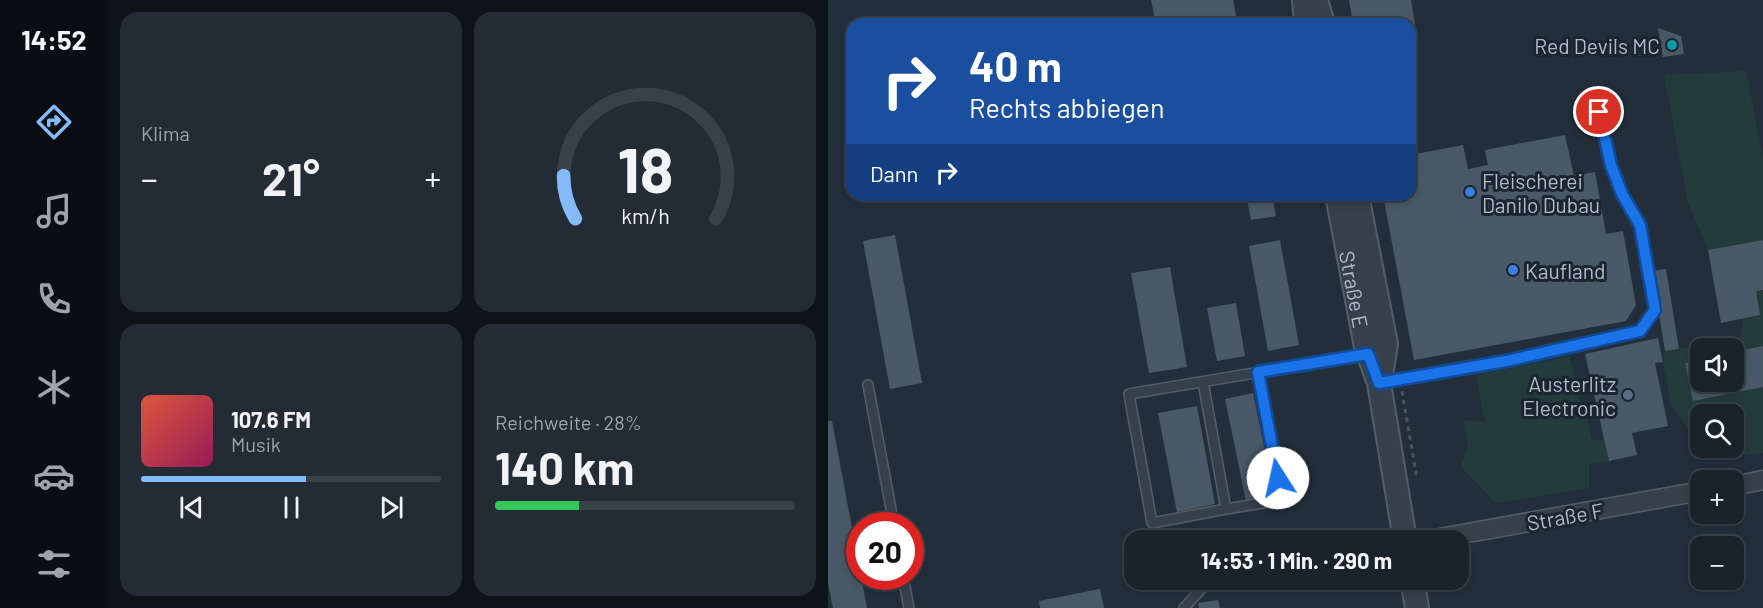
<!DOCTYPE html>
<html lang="de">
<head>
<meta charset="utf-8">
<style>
  body { margin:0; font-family:Barlow,sans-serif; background:#232b34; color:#f1f3f6; height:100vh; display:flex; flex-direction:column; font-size:22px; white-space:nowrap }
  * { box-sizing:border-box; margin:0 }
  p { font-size:20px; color:#9fa4a9 }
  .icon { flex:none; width:33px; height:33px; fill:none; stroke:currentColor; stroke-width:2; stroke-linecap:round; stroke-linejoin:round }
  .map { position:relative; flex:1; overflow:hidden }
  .panel { display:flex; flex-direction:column; gap:12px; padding:12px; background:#0e1318; width:720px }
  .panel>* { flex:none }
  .top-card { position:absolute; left:18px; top:18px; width:570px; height:183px; border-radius:18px; box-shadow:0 3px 9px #0003,0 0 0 2px #384048; background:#1a4fa0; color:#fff; overflow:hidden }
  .tools { position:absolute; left:862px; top:338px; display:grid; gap:12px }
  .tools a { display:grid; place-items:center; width:54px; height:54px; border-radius:12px; background:#1a232c; box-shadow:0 3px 9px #0003,0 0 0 2px #384048; font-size:30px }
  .speed { position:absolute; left:18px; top:512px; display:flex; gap:12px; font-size:30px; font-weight:700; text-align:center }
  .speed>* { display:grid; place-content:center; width:78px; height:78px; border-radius:50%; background:#1a232c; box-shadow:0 3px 9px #0003,0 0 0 2px #384048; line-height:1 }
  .speed .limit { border:9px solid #d22; background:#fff; color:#111 }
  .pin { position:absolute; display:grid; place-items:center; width:51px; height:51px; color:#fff; margin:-26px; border:3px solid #fff; border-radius:50%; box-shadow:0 2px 6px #0007 }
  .me { position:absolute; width:66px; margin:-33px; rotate:350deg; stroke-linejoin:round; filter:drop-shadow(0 0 4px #0008) }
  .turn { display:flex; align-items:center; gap:21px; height:126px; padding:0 24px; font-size:27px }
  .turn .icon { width:78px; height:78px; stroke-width:2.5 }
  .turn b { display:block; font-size:42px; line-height:51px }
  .then { display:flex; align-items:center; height:57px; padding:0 24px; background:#0003; gap:12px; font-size:22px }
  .big { font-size:45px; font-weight:700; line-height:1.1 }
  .panel .widget { flex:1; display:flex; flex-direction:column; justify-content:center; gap:9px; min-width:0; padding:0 21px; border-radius:18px; background:#232b34 }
  .panel .dial { align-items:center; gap:0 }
  .dial svg { height:156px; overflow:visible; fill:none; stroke:#384048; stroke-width:7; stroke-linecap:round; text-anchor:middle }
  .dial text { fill:#f1f3f6; stroke:none }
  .song { display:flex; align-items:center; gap:18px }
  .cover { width:72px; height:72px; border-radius:9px; background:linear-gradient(135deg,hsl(10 70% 55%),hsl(330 70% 35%)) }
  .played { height:6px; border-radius:3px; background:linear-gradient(90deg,#85baf8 55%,#384048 55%) }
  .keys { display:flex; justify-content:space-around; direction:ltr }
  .heat { display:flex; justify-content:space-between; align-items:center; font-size:33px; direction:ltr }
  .charge { height:9px; border-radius:4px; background:linear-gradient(90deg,#34c759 28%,#384048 0) }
  .panel .tiles { flex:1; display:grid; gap:12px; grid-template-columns:repeat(2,1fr) }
  .trip { position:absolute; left:296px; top:530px; width:345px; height:60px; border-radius:18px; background:#1a232c; box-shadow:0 3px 9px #0003,0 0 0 2px #384048; font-weight:700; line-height:60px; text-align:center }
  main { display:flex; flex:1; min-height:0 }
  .tabs { display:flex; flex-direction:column; width:108px; justify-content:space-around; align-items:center; background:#0a0e12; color:#9fa4a9 }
  .tabs .icon { width:42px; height:42px }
  .tabs .on { color:#85baf8 }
  .tabs b { font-size:27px; color:#f1f3f6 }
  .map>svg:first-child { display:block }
  .green { fill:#243b3c; fill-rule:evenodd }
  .building { fill:#4a5967 }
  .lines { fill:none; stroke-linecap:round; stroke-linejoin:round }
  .service-casing { stroke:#545e69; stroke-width:12 }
  .minor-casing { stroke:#545e69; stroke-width:21 }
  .tertiary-casing { stroke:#545e69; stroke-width:26 }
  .path { stroke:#425859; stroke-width:3; stroke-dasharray:4.5 4.5; stroke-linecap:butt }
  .service { stroke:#36404b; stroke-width:9 }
  .minor { stroke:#36404b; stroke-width:18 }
  .tertiary { stroke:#36404b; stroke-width:22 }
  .route-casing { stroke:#114b97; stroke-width:15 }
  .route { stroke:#1a73e8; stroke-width:10 }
  .culture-dot { fill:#0f9aa8; stroke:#1b2530; stroke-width:2 }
  .shop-dot { fill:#3f7fe0; stroke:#1b2530; stroke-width:2 }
  .service-dot { fill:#5c6f8a; stroke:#1b2530; stroke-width:2 }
  .labels { text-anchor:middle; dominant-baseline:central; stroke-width:6; stroke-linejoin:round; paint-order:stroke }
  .poi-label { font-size:21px; fill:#b1bbc7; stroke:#1b2530; text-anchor:end }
  .street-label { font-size:21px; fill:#b1bbc7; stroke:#1b2530 }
</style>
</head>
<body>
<main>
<nav class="tabs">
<b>14:52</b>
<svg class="icon on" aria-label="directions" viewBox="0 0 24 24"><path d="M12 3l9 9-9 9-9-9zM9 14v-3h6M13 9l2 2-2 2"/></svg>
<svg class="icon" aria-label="music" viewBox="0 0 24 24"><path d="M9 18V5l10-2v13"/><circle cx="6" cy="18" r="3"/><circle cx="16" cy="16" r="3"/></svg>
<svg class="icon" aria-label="phone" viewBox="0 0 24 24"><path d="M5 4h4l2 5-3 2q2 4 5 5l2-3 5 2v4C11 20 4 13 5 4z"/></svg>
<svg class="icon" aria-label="climate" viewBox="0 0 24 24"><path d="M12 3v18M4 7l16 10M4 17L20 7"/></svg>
<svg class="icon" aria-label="car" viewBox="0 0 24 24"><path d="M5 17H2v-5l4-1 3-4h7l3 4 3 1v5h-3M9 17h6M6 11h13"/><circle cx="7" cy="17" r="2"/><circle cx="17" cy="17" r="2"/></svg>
<svg class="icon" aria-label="filters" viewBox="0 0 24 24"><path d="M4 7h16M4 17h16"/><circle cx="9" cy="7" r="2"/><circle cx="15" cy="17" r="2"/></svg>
</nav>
<section class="panel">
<div class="tiles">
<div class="widget"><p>Klima</p>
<div class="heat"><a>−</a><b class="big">21°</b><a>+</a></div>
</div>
<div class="widget dial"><svg viewBox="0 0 100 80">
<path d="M14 69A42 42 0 1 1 86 69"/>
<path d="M14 69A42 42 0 0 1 8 47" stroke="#85baf8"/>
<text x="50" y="56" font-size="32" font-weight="700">18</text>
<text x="50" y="72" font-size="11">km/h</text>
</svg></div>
<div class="widget">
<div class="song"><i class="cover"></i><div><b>107.6 FM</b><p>Musik</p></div></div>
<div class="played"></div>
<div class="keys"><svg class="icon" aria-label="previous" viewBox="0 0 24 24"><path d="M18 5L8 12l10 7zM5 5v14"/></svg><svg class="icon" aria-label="pause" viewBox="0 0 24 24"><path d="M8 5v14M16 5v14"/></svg><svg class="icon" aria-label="next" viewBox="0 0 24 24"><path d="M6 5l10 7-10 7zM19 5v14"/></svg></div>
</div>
<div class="widget"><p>Reichweite · 28%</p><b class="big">140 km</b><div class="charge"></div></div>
</div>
</section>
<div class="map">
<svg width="935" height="608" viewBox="0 0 935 608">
  <rect width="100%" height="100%" fill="#222f3b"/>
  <path class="green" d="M918,71L935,159V240L880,250L860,202L836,75Z
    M935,290V453L880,458L843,404L835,362L837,351L860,348L872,360L873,381H906L915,319L932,315L928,291ZM873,414H906V447H873Z
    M742,356L753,407H757L764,441L776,439L781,461L761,464V488L668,503L633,467L640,446L635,420L657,422L648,375Z"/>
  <path class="building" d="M323,0H405L410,24H328Z
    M521,0H583L588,30L582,31V24H525Z
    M830,28L853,36L856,54L835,57Z
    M737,135L746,176L767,172L778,234L795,231L808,305L798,321L586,360L555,195H582V155L635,145L640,169L660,165L657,150Z
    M418,195H444L448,216L423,220Z
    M67,235L94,383L62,389L35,241Z
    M452,240L471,345L440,351L421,246Z
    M935,240V290L928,291L932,315L893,323L880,250Z
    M342,267L359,367L321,373L303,273Z
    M838,269L851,349L837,351L824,271Z
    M408,303L417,356L389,361L379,308Z
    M830,338L835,362L827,363L840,426L804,433L809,455L781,461L757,354Z
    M935,346V387L865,401L857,363L873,359V381H906V352Z
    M425,393L446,495L418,501L397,399Z
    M369,406L387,504L349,512L330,413Z
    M0,421H4L39,608H5L0,583Z
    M272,589L276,608H212L211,601Z
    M390,600L392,608H371L370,603Z"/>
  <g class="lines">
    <defs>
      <path id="service" d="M375,382L398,509L454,500L431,372
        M554,383L678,361L812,331L827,310L812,225L794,194L783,165L771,112
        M40,385L66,525
        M398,509L324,523L301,394L540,354
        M75,576L81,608
        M356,608L382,579"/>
      <path id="minor" d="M906,486L935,480
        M601,540L873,491"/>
      <g id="tertiary">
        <path d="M476,0L478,24"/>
        <path d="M488,0L495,24"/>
        <path id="s1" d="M509,195L538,347L551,383L577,540"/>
        <path d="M529,195L558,344L552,382"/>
        <path d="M584,579L589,608"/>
      </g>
    </defs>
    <use href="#service" class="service-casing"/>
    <use href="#minor" class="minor-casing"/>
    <use href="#tertiary" class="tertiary-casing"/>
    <path class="path" d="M574,391L588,473L587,479"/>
    <use href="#service" class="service"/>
    <use href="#minor" class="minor"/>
    <use href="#tertiary" class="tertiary"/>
  </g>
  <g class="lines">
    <defs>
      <path id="route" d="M450,478L430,372L540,354L551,383L678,361L812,331L827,310L812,225L794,194L783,165L771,112"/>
    </defs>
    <use href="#route" class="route-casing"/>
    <use href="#route" class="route"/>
  </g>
  <circle class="culture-dot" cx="844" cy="45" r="6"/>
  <g class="shop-dot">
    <circle cx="642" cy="192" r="6"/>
    <circle cx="685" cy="270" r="6"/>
  </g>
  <circle class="service-dot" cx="800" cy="395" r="6"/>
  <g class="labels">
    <g class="poi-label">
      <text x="832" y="45">Red Devils MC</text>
      <text x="654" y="180" text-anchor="start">Fleischerei<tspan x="654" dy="24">Danilo Dubau</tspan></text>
      <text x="697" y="270" text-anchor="start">Kaufland</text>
      <text x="788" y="383">Austerlitz<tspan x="788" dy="24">Electronic</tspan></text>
    </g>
    <g class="street-label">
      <text stroke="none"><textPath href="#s1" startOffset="96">Straße E</textPath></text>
      <text transform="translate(737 516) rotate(-10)">Straße F</text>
    </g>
  </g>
</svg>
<div class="tools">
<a><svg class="icon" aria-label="sound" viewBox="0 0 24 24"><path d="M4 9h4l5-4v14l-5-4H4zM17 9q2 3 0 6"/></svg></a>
<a><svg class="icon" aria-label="search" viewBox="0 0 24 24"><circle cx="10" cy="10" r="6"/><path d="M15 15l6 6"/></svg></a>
<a>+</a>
<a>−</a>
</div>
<div class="speed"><div class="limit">20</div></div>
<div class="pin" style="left:771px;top:112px;background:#d93025"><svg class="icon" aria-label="arrive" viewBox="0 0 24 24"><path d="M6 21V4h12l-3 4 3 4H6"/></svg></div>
<svg class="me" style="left:450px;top:478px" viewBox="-20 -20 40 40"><circle r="19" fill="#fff"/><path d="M0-13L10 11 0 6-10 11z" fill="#1a73e8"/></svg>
<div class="trip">14:53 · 1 Min. · 290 m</div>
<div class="top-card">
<div class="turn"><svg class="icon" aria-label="right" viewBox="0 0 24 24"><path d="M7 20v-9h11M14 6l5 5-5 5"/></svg><div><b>40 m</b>Rechts abbiegen</div></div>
<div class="then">Dann<svg class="icon" aria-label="right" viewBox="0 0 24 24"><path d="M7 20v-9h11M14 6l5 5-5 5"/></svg></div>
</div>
</div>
</main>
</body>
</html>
